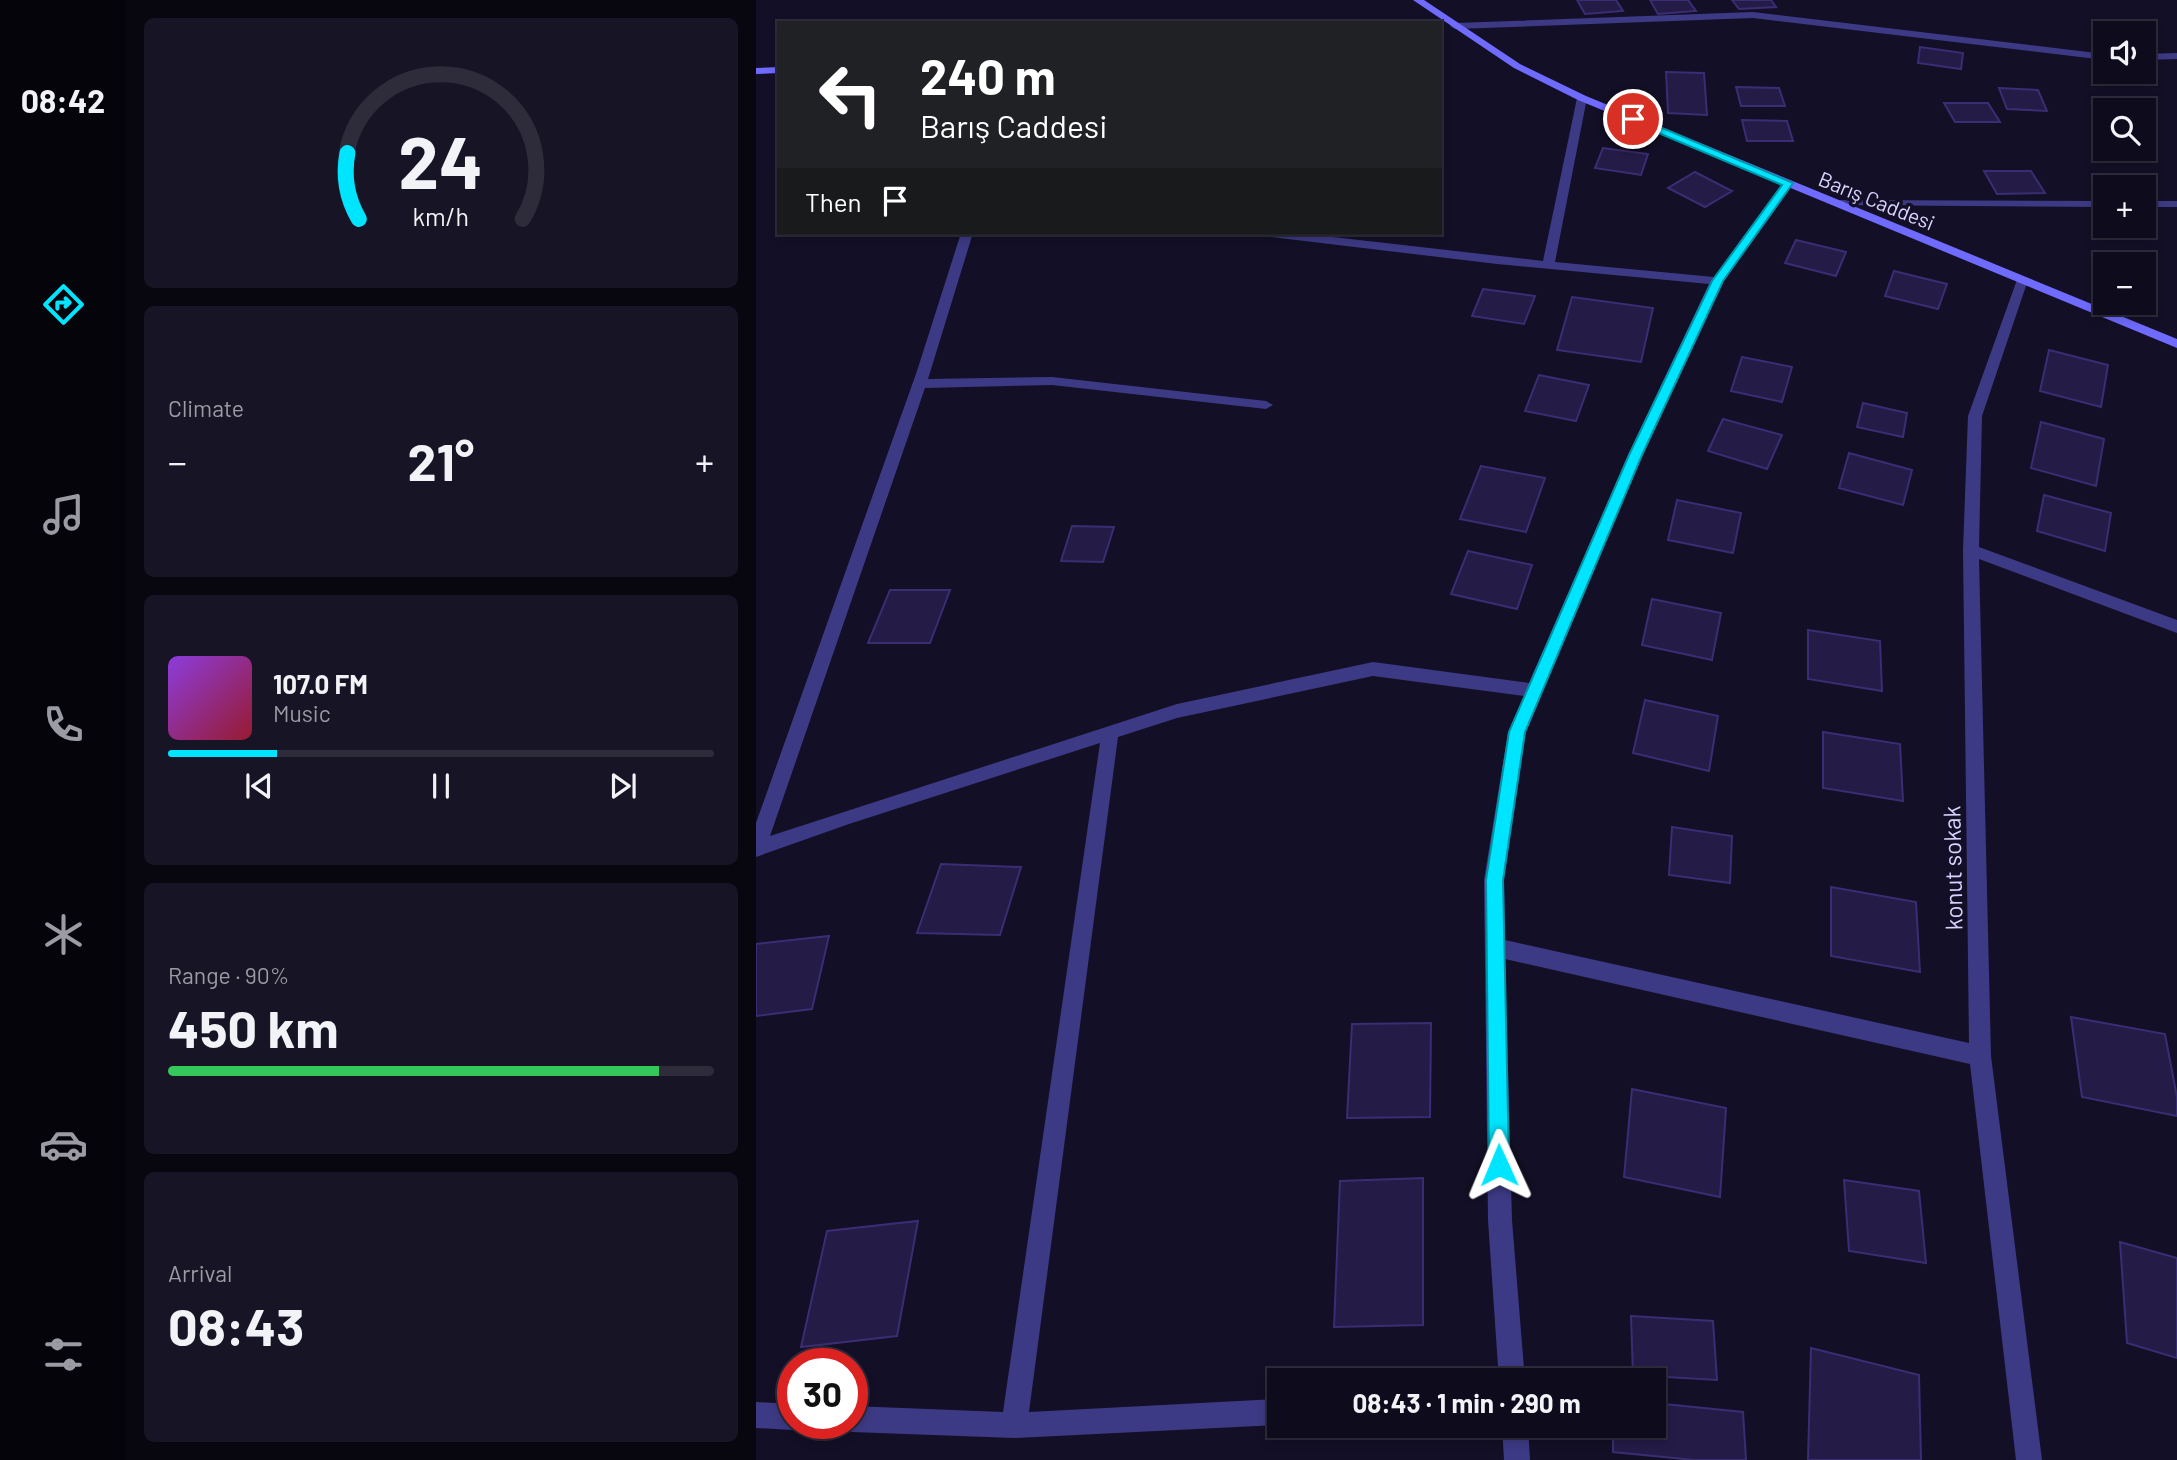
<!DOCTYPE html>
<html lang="en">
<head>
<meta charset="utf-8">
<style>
  body { margin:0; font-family:Barlow,sans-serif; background:#171425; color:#f1f3f6; height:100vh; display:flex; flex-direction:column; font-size:26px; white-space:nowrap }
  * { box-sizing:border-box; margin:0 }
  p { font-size:23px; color:#9b9ba3 }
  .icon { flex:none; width:38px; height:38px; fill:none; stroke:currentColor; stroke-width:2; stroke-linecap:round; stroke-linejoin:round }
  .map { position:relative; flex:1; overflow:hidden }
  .drawer { display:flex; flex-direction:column; gap:18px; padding:18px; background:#08060f; width:630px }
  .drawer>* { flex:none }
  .hud { position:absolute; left:21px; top:21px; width:665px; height:214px; border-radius:0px; box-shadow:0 4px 10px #0003,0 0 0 2px #2e2b3b; background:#202124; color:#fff; overflow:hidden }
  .buttons { position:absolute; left:1337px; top:21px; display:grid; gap:14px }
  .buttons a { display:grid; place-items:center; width:63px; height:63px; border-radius:0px; background:#0e0b1c; box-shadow:0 4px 10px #0003,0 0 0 2px #2e2b3b; font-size:35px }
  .speed { position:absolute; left:21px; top:1348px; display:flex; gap:14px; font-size:35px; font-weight:700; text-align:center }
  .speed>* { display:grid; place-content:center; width:91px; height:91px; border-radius:50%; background:#0e0b1c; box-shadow:0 4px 10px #0003,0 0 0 2px #2e2b3b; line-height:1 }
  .speed .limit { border:10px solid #d22; background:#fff; color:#111 }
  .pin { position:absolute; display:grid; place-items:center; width:60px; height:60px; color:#fff; margin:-30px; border:4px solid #fff; border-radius:50%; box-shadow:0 2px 7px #0007 }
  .me { position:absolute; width:77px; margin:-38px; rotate:359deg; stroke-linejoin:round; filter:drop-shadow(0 0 5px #0008) }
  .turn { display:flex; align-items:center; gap:24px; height:147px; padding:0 28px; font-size:32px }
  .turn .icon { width:91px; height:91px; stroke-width:2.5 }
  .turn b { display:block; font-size:49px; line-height:60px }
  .then { display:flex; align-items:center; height:66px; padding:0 28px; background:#0003; gap:14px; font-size:26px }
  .big { font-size:52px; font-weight:700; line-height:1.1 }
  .drawer .tile { flex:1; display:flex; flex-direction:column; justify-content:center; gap:10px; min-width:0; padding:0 24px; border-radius:10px; background:#171425 }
  .drawer .dial { align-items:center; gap:0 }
  .dial svg { height:182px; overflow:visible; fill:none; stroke:#2e2b3b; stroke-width:7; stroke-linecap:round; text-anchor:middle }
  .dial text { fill:#f1f3f6; stroke:none }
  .song { display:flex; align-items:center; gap:21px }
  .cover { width:84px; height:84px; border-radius:10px; background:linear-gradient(135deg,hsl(270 70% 55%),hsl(350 70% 35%)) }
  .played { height:7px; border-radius:4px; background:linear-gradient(90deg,#00e5ff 20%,#2e2b3b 20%) }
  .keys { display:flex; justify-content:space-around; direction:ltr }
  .heat { display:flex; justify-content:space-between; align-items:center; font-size:38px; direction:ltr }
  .charge { height:10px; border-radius:5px; background:linear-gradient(90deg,#34c759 90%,#2e2b3b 0) }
  .trip { position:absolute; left:511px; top:1368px; width:399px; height:70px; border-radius:0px; background:#0e0b1c; box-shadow:0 4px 10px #0003,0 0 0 2px #2e2b3b; font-weight:700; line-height:70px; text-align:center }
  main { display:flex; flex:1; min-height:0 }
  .tab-bar { display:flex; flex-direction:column; width:126px; justify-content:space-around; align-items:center; background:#06040b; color:#9b9ba3 }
  .tab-bar .icon { width:49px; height:49px }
  .tab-bar .active { color:#00e5ff }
  .tab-bar b { font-size:32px; color:#f1f3f6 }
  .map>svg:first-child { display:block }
  .building { fill:#241b47; stroke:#3b2d73; stroke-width:2 }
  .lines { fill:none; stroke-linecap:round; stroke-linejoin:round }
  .street { fill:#3d3a85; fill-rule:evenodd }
  .secondary { fill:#6f6bff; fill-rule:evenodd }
  .route { fill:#00e5ff; stroke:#0095a6; stroke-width:2 }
  .labels { text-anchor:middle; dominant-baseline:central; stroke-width:7; stroke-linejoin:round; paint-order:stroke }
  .far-street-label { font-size:21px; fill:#d9d4ff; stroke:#130f26 }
  .street-label { font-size:24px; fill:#d9d4ff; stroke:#130f26 }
</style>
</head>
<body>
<main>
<nav class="tab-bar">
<b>08:42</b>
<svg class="icon active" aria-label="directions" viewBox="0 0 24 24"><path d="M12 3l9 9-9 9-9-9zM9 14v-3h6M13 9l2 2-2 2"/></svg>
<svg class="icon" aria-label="music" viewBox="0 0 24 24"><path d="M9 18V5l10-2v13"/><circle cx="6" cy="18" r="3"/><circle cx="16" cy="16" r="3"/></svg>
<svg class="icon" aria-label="phone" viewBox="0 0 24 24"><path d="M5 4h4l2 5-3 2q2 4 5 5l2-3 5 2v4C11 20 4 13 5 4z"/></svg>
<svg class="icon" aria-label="climate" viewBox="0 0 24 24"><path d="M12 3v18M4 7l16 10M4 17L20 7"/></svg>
<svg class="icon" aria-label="car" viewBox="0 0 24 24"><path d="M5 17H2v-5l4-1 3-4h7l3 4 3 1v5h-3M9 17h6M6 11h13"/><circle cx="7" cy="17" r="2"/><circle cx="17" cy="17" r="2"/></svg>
<svg class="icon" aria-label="filters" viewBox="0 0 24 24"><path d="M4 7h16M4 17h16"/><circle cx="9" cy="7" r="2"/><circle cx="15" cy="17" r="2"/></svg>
</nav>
<section class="drawer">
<div class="tile dial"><svg viewBox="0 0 100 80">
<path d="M14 69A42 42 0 1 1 86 69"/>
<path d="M14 69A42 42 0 0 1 9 40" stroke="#00e5ff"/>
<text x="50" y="56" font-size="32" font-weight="700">24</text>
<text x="50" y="72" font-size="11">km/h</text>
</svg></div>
<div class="tile"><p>Climate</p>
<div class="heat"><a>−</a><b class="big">21°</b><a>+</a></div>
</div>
<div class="tile">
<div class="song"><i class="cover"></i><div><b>107.0 FM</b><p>Music</p></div></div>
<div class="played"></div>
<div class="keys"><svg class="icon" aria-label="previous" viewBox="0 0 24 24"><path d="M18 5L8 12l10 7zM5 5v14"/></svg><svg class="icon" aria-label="pause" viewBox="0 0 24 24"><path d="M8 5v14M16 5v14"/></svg><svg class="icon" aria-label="next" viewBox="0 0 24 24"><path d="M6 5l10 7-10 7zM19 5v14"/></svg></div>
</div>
<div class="tile"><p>Range · 90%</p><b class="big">450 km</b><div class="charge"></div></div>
<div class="tile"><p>Arrival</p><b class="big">08:43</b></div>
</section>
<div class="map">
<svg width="1421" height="1460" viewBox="0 0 1421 1460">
  <rect width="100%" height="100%" fill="#130f26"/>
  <path class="building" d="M821,0H860L867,11L829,14Z
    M894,0H932L940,11L902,14Z
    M976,0H1015L1020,7L983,9Z
    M1164,47L1207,53L1205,69L1162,63Z
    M910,72L948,73L951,115L912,113Z
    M980,87L1023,88L1029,106H985Z
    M1243,88L1282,90L1291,111L1251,109Z
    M1188,103H1232L1244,122H1199Z
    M986,120L1031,121L1037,141H991Z
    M847,148L892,154L885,175L839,168Z
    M1228,171H1275L1289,193L1241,194Z
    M939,172L976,191L949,207L912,188Z
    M1040,240L1090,252L1080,276L1029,263Z
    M1138,271L1191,284L1182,309L1129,296Z
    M727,289L779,296L768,324L716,316Z
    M816,297L897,308L885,362L801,350Z
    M1293,350L1352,365L1345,407L1284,391Z
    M986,357L1036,367L1026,402L975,391Z
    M783,375L833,385L820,421L769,411Z
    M1107,403L1151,413L1147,437L1101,427Z
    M967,419L1026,435L1011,469L952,451Z
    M1285,422L1348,439L1340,486L1275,468Z
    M1093,453L1156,470L1147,505L1083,488Z
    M725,466L789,478L770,532L704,519Z
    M1288,495L1355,513L1349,551L1281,531Z
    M921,500L985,513L977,553L912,540Z
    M316,526L358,527L347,562L305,561Z
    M712,551L776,565L761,609L695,594Z
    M134,590H194L174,643H112Z
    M896,599L965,613L956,660L886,645Z
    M1052,630L1124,641L1126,691L1052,679Z
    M889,700L962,716L953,771L877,753Z
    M1067,732L1144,744L1147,801L1067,788Z
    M916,827L976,836L974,883L913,875Z
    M185,864L265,867L244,935L161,933Z
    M1075,887L1160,902L1164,972L1075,956Z
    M73,936L56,1009L0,1016V944Z
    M1315,1017L1409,1034L1421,1097V1116L1326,1097Z
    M675,1023L674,1117L591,1118L596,1024Z
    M876,1089L970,1108L964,1197L868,1177Z
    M667,1178V1325L578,1327L584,1181Z
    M1088,1180L1163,1191L1170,1263L1093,1251Z
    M162,1221L141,1336L45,1347L71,1231Z
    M1364,1242L1421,1258V1358L1371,1343Z
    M875,1316L957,1321L961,1380L877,1375Z
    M1055,1348L1163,1375L1165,1460H1052Z
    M898,1403L987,1412L990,1460H938L857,1452V1426H898Z"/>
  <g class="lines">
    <path class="street" d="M997,12L1349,54V60L997,18L699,29L694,26L699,23Z
      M1421,53V59L1388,60V54Z
      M826,95L831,98L799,262L958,277L1028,181L1038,183L967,281L886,455L770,732L748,880L749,940L1213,1043L1207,550L1212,416L1262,277L1272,280L1226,416L1223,547L1421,620V633L1223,559L1235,1056L1286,1460H1260L1214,1064L749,959L756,1220L769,1381H743L732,1220L728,880L752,732L768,696L617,676L421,718L362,737L273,1412L523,1399V1425L258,1438L96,1432L87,1428L85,1423H96V1406L247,1412L344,743L93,824L0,857V823L161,371L205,233H217L172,379L296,377L510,401L517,405L510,409L296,385L169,388L14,836L421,704L617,662L773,683L872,455L953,284L741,264L515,237L509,233H542L787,261L821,98Z
      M1080,200L1349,201V207L1076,205L1074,203Z
      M1388,201H1421V207H1388Z
      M0,1402L37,1404V1423H47L46,1426L37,1430L0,1428Z
      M746,1426H772L774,1460H748Z"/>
    <path class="secondary" d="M657,0H668L764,64L830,96L1421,339V348L822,100L758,68Z
      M23,67V73L0,74V68Z"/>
  </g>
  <path class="route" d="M874,117H880L1037,183L967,281L886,455L769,732L747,880L753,1165L750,1172L743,1175L736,1172L733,1165L730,880L753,732L873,455L956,281L1026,185L874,121Z"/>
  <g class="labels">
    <g class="far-street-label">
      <text transform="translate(1121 200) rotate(22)">Barış Caddesi</text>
    </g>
    <g class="street-label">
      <text transform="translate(1196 868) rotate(-91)">konut sokak</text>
    </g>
  </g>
</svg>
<div class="buttons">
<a><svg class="icon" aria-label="sound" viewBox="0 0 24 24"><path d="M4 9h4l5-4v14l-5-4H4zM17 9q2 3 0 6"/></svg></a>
<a><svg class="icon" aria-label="search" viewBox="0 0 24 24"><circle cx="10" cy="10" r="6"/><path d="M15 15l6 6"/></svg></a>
<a>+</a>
<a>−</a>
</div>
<div class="speed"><div class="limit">30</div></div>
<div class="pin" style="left:877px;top:119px;background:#d93025"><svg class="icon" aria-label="arrive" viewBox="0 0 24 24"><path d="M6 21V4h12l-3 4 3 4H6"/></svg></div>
<svg class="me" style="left:743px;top:1165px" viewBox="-20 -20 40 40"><path d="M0-17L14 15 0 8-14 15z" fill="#00e5ff" stroke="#fff" stroke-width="4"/></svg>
<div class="trip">08:43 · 1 min · 290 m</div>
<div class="hud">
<div class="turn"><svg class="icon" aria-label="left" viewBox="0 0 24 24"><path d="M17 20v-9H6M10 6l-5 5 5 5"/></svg><div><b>240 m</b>Barış Caddesi</div></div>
<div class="then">Then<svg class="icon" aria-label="arrive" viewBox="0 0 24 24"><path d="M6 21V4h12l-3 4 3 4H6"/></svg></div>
</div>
</div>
</main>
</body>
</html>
